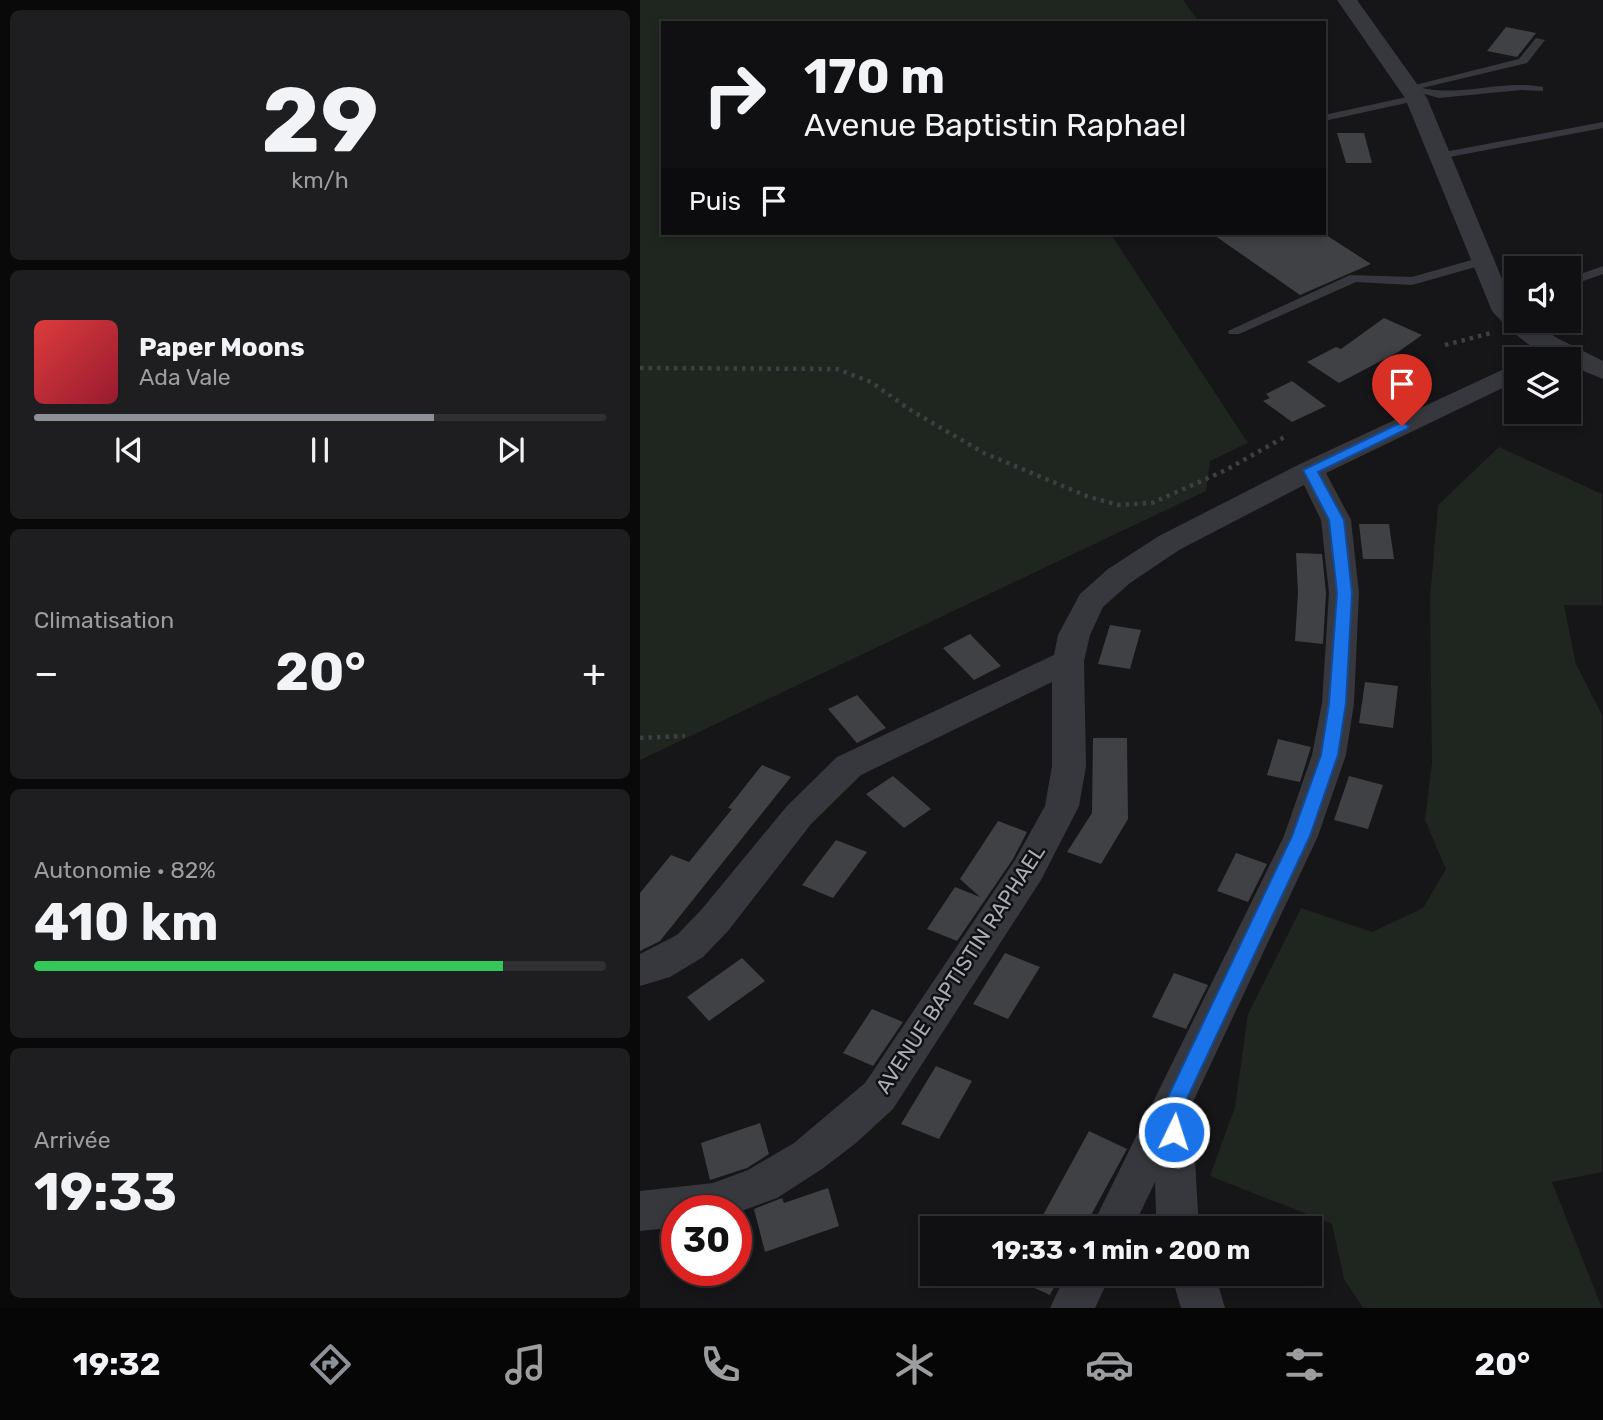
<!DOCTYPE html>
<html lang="fr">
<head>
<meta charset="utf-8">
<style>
  body { margin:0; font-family:Rubik,sans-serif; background:#1e1e20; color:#f1f3f6; height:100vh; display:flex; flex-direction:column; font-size:26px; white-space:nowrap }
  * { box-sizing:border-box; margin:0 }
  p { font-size:23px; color:#9c9d9f }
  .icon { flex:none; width:38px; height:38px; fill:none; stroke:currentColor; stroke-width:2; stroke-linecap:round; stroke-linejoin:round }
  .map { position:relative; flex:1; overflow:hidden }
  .panel { display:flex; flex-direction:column; gap:10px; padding:10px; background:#09090a; width:640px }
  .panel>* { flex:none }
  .guide { position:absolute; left:21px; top:21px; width:665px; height:214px; border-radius:0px; box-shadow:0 4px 10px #0003,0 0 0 2px #303032; background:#101012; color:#f1f3f6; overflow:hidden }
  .buttons { position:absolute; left:864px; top:256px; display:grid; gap:14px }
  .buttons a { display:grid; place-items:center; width:77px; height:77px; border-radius:0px; background:#101012; box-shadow:0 4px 10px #0003,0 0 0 2px #303032; font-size:35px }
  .speed { position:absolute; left:21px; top:1195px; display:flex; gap:14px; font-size:35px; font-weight:700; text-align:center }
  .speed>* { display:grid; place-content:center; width:91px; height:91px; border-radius:50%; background:#101012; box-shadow:0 4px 10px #0003,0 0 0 2px #303032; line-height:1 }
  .speed .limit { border:10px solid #d22; background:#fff; color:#111 }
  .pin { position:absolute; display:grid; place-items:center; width:60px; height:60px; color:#fff; margin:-72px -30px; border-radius:50% 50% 50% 0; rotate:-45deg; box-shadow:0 0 7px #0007 }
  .pin .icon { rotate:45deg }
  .me { position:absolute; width:77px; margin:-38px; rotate:4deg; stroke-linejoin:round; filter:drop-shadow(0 0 5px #0008) }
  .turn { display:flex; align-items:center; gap:24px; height:147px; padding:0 28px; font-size:32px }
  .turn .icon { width:91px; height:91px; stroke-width:2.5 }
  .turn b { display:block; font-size:49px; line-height:60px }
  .then { display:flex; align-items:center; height:66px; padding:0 28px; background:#0003; gap:14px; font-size:26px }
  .big { font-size:52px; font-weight:700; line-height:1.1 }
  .panel .widget { flex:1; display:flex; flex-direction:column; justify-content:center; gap:10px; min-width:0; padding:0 24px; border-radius:10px; background:#1e1e20 }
  .panel .dial { align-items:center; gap:0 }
  .dial b { font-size:91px; line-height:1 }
  .song { display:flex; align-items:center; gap:21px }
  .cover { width:84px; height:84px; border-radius:10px; background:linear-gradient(135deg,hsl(0 70% 55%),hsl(350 70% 35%)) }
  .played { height:7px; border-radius:4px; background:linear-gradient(90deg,#8c9099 70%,#303032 70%) }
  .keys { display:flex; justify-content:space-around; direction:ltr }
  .heat { display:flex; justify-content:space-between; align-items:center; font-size:38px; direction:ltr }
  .charge { height:10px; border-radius:5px; background:linear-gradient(90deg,#34c759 82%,#303032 0) }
  .trip { position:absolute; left:280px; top:1216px; width:402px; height:70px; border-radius:0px; background:#101012; box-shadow:0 4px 10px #0003,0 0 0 2px #303032; font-weight:700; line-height:70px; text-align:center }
  .dock { display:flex; height:112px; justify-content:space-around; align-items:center; background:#060607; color:#9c9d9f }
  .dock .icon { width:49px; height:49px }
  .dock .active { color:#8c9099 }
  .dock b { font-size:32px; color:#f1f3f6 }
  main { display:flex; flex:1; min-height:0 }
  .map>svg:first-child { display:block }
  .green { fill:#1e261f }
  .building { fill:#404145 }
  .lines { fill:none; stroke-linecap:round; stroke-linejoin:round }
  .path { stroke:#3d3f44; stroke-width:4.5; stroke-dasharray:3.5 5; stroke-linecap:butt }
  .service { fill:#37383d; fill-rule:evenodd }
  .minor { fill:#37383d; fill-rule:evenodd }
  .route { fill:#1a73e8; stroke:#114b97; stroke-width:2 }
  .labels { text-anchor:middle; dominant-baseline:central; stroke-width:5; stroke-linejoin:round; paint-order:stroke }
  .street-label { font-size:21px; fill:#a8adb8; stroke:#111113 }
</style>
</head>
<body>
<main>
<section class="panel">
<div class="widget dial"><b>29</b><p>km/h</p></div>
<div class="widget">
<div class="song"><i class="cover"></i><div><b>Paper Moons</b><p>Ada Vale</p></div></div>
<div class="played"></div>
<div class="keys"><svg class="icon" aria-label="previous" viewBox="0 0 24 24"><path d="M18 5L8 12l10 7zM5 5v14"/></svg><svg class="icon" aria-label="pause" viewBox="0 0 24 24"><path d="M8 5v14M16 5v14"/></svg><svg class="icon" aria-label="next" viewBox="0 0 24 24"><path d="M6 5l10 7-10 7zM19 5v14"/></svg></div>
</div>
<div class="widget"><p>Climatisation</p>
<div class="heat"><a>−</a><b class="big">20°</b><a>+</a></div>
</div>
<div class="widget"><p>Autonomie · 82%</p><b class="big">410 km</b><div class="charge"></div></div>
<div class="widget"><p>Arrivée</p><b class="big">19:33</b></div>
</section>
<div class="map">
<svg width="963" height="1308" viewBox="0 0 963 1308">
  <rect width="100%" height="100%" fill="#161618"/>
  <path class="green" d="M0,0H543L560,23H23V233H470L608,443L570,461L566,491L0,760Z
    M859,447L962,494V605H924L936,664L962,715V1172L912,1182L962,1308H723L704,1279L692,1224L570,1176L595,1107L608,1014L661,908L732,932L783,908L806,869L785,820L792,763L790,598L798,505Z"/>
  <path class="building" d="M866,27L896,33L877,57L847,51Z
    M697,133H724L732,163H706Z
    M571,233H683L731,264L660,295Z
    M744,318L782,335L758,352L699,383L667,362L696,347L701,349Z
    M652,381L686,406L652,422L623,401L630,398L626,394Z
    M719,524H749L754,559H723Z
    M656,553L682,554L686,593L683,644L655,641L658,593Z
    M470,625L501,630L490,669L458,664Z
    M330,634L361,666L334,680L303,648Z
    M725,682L758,686L753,728L719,723Z
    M217,695L246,728L217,743L188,709Z
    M453,738H487L488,819L461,864L427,852L452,813Z
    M638,739L671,747L660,782L627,775Z
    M122,765L151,777L20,941L0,951V893L31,855L49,862L92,809L88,808Z
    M253,776L291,809L264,828L226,794Z
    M709,776L743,785L728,829L694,820Z
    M358,821L387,832L373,859L317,941L287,929L315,887L340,897L320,879Z
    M196,840L227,852L193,898L162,885Z
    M596,853L627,864L608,902L577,891Z
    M365,953L400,967L368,1019L333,1004Z
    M102,958L125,981L69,1021L47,997Z
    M534,973L568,985L546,1029L512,1017Z
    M232,1009L263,1022L233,1066L203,1053Z
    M296,1066L332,1081L299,1139L261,1124Z
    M120,1123L129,1154L107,1168L70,1180L61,1143Z
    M449,1131L487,1149L444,1228H396Z
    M188,1188L199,1226L125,1252L114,1209L142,1198L144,1203Z
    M371,1274H421L410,1295L370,1277Z"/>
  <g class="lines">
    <path class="path" d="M805,345L851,333
      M0,368L197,369L231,382L272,411L344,453L449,497L479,505L512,503L586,470L648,435
      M0,738L45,736"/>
    <path class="service" d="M896,38L905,40L887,63L782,88C822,97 862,79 903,87V91L881,90L799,98L763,88L879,59Z
      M776,95L780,96V100L684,121V115Z
      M963,122V128L799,159L793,156L799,153Z
      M842,257L848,261L846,264L772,285L716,282L599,334H589L588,331L710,275L772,277Z
      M963,266V274L929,286V278Z"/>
    <path class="minor" d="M697,0H717L787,98L872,303L877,308V320H890L917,338L963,361V379L929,365V359C900,359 871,332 852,311L765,98Z
      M877,363V381L686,473L711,520L719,593L714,703L706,755L678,836L552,1104L558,1213L562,1228H520L516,1213L515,1182L493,1228H451L644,836L672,755L682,703L689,593L681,520L664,485L539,550L490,583L463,607L450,635L444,661L446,766L439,806L401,880L253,1109L216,1143L182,1169L137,1198L96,1213V1211H37V1227L0,1231V1191L73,1183L108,1170L154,1143L225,1083L375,860L405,806L412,766V682L221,775L171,824L88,931L63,957L30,977L0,986V954L37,935L62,909L147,806L197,757L414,655L418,635L440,594L468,569L519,536L660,464Z
      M426,1274H471L455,1308H410Z
      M531,1274H575L585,1308H541Z"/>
  </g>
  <path class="route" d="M762,422L769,426L767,429L678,472L704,520L712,593L706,703L698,755L670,836L544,1105L545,1132L542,1139L534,1142L527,1139L524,1132V1105L652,836L681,755L689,703L697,593L689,520L663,470Z"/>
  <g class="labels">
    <g class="street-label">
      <text transform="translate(320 969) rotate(-57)">AVENUE BAPTISTIN RAPHAEL</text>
    </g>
  </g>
</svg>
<div class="buttons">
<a><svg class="icon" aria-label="sound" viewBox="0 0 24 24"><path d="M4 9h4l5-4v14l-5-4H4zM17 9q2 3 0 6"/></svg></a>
<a><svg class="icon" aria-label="layers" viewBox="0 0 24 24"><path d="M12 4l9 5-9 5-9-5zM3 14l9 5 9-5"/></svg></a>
</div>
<div class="speed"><div class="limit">30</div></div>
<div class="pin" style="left:762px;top:426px;background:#d93025"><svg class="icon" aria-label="arrive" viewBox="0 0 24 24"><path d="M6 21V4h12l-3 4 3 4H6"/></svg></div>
<svg class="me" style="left:534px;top:1132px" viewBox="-20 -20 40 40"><circle r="17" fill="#1a73e8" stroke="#fff" stroke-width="3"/><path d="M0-11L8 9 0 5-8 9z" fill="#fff"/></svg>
<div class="trip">19:33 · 1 min · 200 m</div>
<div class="guide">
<div class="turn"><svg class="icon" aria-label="right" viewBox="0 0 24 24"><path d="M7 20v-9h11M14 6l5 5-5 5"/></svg><div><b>170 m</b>Avenue Baptistin Raphael</div></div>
<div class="then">Puis<svg class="icon" aria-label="arrive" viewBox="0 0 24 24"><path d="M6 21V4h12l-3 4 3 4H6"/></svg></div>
</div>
</div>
</main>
<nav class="dock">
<b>19:32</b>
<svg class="icon active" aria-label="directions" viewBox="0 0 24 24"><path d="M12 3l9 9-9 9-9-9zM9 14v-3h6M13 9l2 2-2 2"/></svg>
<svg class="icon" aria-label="music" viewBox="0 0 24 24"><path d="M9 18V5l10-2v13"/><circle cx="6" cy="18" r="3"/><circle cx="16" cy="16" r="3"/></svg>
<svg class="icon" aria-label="phone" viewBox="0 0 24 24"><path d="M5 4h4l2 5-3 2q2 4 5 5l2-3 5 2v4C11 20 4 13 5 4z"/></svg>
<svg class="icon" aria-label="climate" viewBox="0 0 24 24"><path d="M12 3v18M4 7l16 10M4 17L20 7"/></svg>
<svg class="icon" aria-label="car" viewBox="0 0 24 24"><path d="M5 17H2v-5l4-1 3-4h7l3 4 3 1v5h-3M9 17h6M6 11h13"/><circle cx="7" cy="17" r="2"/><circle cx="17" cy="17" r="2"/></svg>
<svg class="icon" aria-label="filters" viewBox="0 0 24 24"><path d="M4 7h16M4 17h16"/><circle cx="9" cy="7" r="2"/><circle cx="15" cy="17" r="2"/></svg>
<b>20°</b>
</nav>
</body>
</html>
